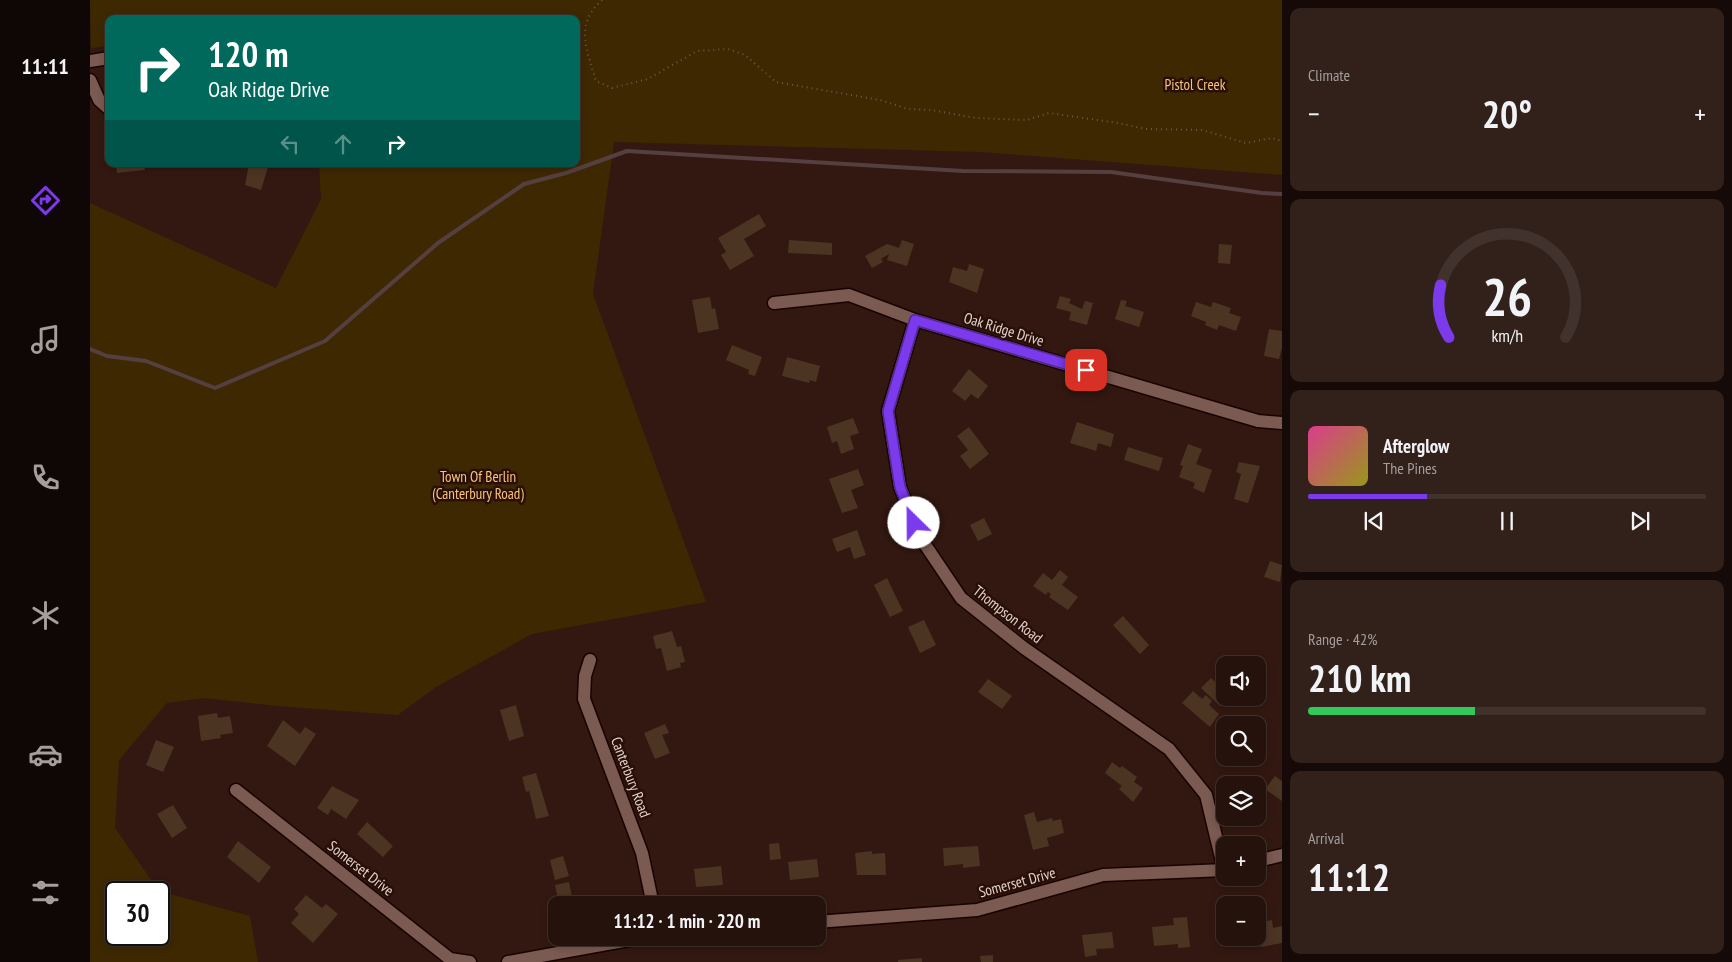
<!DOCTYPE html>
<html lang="en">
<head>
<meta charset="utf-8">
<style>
  body { margin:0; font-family:"PT Sans Narrow",sans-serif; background:#32201a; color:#f1f3f6; height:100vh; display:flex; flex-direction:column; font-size:19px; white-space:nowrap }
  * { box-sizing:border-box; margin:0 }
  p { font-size:16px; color:#a49e9d }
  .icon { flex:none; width:28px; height:28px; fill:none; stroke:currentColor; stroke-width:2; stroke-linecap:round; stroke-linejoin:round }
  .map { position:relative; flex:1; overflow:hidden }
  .sheet { display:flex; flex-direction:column; gap:8px; padding:8px; background:#150a07; width:450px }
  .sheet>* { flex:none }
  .hud { position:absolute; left:15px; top:15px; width:475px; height:152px; border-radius:10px; box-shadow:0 2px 8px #0003,0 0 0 1px #42322d; background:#00695c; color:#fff; overflow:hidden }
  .buttons { position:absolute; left:1126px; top:656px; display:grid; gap:10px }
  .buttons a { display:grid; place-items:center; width:50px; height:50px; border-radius:10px; background:#26120c; box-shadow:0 2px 8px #0003,0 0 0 1px #42322d; font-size:25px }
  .speed { position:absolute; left:15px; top:881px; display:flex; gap:10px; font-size:25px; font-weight:700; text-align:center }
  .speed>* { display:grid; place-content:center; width:65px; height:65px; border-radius:50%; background:#26120c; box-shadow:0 2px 8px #0003,0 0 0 1px #42322d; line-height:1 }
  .speed .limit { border:2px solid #111; border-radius:8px; background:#fff; color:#111 }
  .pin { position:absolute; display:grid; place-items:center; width:42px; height:42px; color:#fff; margin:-21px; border-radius:10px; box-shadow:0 2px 8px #0006 }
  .me { position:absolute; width:55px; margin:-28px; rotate:337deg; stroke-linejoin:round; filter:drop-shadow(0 0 4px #0008) }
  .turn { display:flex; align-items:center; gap:18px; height:105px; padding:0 20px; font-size:22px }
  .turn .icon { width:65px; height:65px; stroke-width:2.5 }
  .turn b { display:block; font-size:35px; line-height:42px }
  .lanes { display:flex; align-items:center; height:48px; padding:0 20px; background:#0003; justify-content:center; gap:25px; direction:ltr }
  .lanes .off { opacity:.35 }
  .big { font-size:38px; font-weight:700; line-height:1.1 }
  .sheet .tile { flex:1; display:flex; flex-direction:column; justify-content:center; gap:8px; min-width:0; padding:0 18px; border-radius:10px; background:#32201a }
  .sheet .dial { align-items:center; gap:0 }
  .dial svg { height:130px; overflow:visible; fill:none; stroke:#42322d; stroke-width:7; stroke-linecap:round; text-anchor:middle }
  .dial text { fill:#f1f3f6; stroke:none }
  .song { display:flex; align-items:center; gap:15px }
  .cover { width:60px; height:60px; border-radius:8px; background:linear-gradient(135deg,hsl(330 70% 55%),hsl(60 70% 35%)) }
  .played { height:5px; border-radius:2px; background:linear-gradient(90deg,#7c3aed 30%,#42322d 30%) }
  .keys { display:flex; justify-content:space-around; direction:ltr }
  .heat { display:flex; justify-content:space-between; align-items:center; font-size:28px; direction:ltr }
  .charge { height:8px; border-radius:4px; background:linear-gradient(90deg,#34c759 42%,#42322d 0) }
  .trip { position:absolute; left:458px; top:896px; width:278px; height:50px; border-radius:10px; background:#26120c; box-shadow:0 2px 8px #0003,0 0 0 1px #42322d; font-weight:700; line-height:50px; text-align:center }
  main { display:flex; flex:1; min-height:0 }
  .dock { display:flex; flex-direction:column; width:90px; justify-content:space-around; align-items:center; background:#0f0705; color:#a49e9d }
  .dock .icon { width:35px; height:35px }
  .dock .selected { color:#7c3aed }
  .dock b { font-size:22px; color:#f1f3f6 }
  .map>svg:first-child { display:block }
  .green { fill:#3e2802; fill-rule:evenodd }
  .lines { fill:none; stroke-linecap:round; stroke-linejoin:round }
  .stream { stroke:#553f41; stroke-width:4 }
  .building { fill:#4c3422 }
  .minor-casing { stroke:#190300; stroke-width:15 }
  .path { stroke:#6e5750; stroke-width:2; stroke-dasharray:1 4; stroke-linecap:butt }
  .minor { stroke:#7a5a51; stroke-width:12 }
  .route-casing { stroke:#51269a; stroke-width:12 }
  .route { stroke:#7c3aed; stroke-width:9 }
  .labels { text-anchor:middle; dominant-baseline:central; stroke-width:5; stroke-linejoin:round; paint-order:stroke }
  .park-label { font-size:15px; fill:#f9c47a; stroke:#280f07 }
  .street-label { font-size:15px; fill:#e5d2cd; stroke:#280f07 }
</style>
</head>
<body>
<main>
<nav class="dock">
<b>11:11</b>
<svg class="icon selected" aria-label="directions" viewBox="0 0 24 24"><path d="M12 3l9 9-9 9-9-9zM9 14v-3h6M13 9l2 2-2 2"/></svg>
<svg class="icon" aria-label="music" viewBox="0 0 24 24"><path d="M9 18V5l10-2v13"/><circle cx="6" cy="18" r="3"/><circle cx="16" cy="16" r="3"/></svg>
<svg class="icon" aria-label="phone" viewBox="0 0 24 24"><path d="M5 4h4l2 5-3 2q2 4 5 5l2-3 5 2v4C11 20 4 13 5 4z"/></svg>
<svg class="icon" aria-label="climate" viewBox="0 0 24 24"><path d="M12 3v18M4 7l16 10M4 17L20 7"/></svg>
<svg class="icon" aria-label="car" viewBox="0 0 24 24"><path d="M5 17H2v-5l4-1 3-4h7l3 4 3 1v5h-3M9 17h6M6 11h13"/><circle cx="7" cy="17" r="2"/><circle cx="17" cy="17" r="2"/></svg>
<svg class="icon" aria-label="filters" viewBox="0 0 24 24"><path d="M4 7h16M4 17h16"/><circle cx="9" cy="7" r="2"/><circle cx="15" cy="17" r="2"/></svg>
</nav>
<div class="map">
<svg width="1192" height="962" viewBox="0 0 1192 962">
  <rect width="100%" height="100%" fill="#321810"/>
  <path class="green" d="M0,0H1192V175L891,152L524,142L503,294L616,602L442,634L346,687L308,715L187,706L114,698L77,703L29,760L25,828L69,891L160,916L168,962H0V203L186,288L231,199L229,164H486V19H19V46L1,48ZM69,892V935H26V892Z"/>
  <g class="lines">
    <path class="stream" d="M0,349L17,356L56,361L125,388L235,341L348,243L434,184L476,173L537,151L873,171L1021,172L1172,193L1192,194"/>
  </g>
  <path class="building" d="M26,164H54L55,170L27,173Z
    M159,164H179L171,190L155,185Z
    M669,214L676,226L654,239L664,256L640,270L631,255L636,252L628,238Z
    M699,240L742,243V255L698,253Z
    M812,240L824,244L817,266L797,260L799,254L791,259L793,262L782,268L775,256L797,244L809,248Z
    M1129,244L1142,245L1140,264L1128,263Z
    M879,264L894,269L887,293L859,282L863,267L877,271Z
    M970,296L981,299L979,303L992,309L995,301L1003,303L997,325L979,320L981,312L966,308Z
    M620,297L622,309L625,308L629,329L608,333L602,300Z
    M1031,300L1037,301L1035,306L1054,312L1049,327L1025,319Z
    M1106,302L1121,307L1123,302L1141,308L1139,313L1151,317L1146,331L1129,325L1127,330L1115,325L1116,322L1101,316Z
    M1179,329L1192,331V348L1189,359L1174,356Z
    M642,345L672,357L665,376L658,374L659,370L636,360Z
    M697,357L730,366L726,382L720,380L719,383L692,376Z
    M879,369L898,386L888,399L881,394L875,401L862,391Z
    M763,418L769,433L760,436L764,449L751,454L747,441L742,443L737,427Z
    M987,422L1024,434L1021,447L1008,443L1006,451L980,443Z
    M879,427L899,454L880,469L870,456L878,450L867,436Z
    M1098,444L1112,449L1106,464L1122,470L1114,493L1103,488L1105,483L1089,477L1093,466L1090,465Z
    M1038,447L1073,458L1069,471L1034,460Z
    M1149,462L1170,466L1158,503L1144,499L1151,474L1146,472Z
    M768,469L774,485L761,490L768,508L752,513L739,479Z
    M894,518L902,534L888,541L880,525Z
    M767,530L776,555L764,559L760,547L747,552L742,539Z
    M1180,561L1192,565L1190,582L1174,577Z
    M970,570L978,577L972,585L988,597L978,610L959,597L961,594L958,592L956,595L943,586L953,573L962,580Z
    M797,578L813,611L800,617L784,585Z
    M1033,616L1059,645L1050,654L1023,625Z
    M834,620L846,645L830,653L818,627Z
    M582,631L587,647L591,646L595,662L590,663L591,667L577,671L571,648L566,649L563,636Z
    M1121,678L1135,691V698H1138L1130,706L1111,688Z
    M898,679L922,696L912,709L888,692Z
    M1103,691L1112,699L1116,695L1122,701L1119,705L1129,714L1120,727L1092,703Z
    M426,705L434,736L419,741L410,710Z
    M127,713L128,718L140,716L143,733L130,735L131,738L111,741L108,716Z
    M193,720L210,734L215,727L226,734L205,766L177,746Z
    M575,724L579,733L572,735L580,753L565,759L554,733Z
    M66,740L84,747L73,772L56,765Z
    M1022,762L1030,768L1032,766L1047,777L1044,782L1053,788L1043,802L1029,789L1032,786L1015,773Z
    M446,773L459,816L446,819L439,791L436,792L432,777Z
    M1185,776L1192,781V801L1175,789Z
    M242,786L269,800L256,819L241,809L238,815L227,808Z
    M83,805L97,828L82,838L67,814Z
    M944,812L947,822L962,818L963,821L971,819L974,833L957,838L959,846L943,850L934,815Z
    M277,822L303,846L293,857L267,834Z
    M148,841L181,867L169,883L137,857Z
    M689,843L691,859L680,860L679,844Z
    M888,846L890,866L873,868V864L854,866L853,848Z
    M782,851V854L795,853L796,875H767L765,853Z
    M473,856L479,876L465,880L460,860Z
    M727,859L729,877L700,880L698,862Z
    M631,866L633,885L606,887L604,869Z
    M479,882L482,897L468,900L465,885Z
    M216,895L232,908L236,904L248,914L223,943L201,923L209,914L204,909Z
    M1097,917L1100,947L1088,948V944L1064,946L1062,927L1084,925L1083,918Z
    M1182,920L1183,928L1192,926V943L1171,947L1168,923Z
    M1022,932L1024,948L1006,949L1007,955L995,957L992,935Z
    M903,955V962H891L890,956Z
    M832,958V962H808V960Z"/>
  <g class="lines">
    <defs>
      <path id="minor" d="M0,61L19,58
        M0,80L9,100L19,109
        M684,303L759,295L825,320L1168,421L1192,423
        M825,320L798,411L810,487L832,540L871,598L934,648L1079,749L1116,795L1134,870
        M500,660L495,676L494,699L552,853L563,905
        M146,790L360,959L380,962
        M1168,861L1192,855
        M726,922L887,910L1013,875L1135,870
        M418,962L550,938"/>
    </defs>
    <use href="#minor" class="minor-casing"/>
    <path class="path" d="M512,0C484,25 497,50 506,81L522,88L558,79L607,51L638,49L655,55L686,82L790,100L818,109L841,110L886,118L937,120L959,113L1028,123L1056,129L1112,130L1156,143L1182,138L1192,141"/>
    <use href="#minor" class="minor"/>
  </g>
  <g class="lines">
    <defs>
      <path id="route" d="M824,523L810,487L798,411L825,320L996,370"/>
    </defs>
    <use href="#route" class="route-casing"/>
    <use href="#route" class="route"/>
  </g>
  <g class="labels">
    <g class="park-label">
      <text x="1105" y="84">Pistol Creek</text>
      <text x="388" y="476">Town Of Berlin<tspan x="388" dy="17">(Canterbury Road)</tspan></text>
    </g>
    <g class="street-label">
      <text transform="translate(914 329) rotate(17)">Oak Ridge Drive</text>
      <text transform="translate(918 614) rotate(38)">Thompson Road</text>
      <text transform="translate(541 777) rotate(69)">Canterbury Road</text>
      <text transform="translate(271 868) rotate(38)">Somerset Drive</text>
      <text transform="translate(927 882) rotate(-15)">Somerset Drive</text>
    </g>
  </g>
</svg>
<div class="buttons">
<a><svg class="icon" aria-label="sound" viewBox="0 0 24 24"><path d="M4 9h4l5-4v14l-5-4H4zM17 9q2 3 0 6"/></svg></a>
<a><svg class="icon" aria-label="search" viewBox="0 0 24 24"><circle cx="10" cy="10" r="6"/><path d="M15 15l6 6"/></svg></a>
<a><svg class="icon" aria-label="layers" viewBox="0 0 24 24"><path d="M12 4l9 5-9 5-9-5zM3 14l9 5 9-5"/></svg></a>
<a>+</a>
<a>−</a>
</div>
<div class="speed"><div class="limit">30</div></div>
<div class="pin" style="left:996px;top:370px;background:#d93025"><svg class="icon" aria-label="arrive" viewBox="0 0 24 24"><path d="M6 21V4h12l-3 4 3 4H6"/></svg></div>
<svg class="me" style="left:824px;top:523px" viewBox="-20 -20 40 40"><circle r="19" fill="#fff"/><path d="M0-13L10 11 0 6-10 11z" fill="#7c3aed"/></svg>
<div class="trip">11:12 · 1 min · 220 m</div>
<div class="hud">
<div class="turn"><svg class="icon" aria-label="right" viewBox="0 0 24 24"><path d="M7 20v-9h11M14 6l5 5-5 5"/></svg><div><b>120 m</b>Oak Ridge Drive</div></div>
<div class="lanes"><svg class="icon off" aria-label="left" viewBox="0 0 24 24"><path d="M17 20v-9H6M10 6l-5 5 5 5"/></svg><svg class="icon off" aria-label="ahead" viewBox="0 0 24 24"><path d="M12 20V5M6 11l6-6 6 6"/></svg><svg class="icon" aria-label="right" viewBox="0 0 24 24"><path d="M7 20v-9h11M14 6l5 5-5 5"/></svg></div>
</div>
</div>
<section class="sheet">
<div class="tile"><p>Climate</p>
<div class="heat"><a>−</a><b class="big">20°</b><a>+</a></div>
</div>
<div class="tile dial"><svg viewBox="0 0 100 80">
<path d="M14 69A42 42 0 1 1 86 69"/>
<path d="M14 69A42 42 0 0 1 9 37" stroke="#7c3aed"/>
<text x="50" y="56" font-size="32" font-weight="700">26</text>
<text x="50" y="72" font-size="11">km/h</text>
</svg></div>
<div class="tile">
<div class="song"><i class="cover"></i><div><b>Afterglow</b><p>The Pines</p></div></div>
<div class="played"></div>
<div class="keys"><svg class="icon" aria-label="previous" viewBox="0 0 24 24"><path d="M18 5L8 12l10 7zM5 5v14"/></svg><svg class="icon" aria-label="pause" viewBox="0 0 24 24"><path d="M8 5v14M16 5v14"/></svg><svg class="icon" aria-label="next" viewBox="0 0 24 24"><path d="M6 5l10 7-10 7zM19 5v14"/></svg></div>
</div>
<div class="tile"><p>Range · 42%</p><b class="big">210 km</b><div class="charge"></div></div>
<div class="tile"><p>Arrival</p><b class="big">11:12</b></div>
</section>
</main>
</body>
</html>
